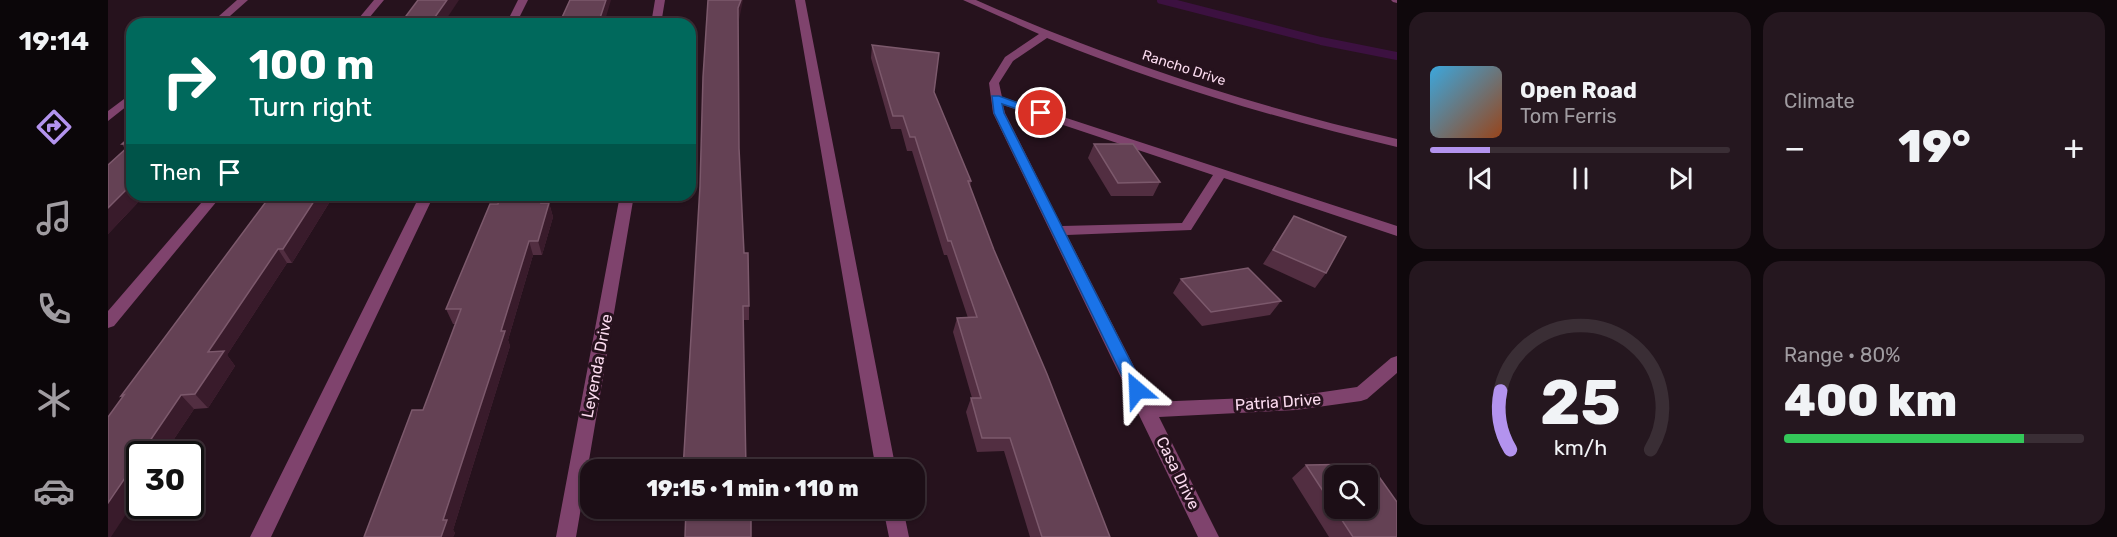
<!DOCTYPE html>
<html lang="en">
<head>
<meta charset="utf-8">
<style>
  body { margin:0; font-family:Rubik,sans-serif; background:#25171f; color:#f1f3f6; height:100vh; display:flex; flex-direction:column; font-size:22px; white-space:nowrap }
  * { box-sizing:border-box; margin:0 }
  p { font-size:20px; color:#a09ca1 }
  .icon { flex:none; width:33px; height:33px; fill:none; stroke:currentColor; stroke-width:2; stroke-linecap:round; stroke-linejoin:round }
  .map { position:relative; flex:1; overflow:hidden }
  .sheet { display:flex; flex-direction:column; gap:12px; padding:12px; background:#0f080c; width:720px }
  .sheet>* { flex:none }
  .banner { position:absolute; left:18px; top:18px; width:570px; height:183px; border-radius:18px; box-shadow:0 2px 4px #0004,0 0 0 2px #3a2e35; background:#00695c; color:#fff; overflow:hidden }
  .buttons { position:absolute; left:1216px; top:465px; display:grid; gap:12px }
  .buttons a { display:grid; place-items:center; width:54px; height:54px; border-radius:12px; background:#1c0e16; box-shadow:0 2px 4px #0004,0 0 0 2px #3a2e35; font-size:30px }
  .speed { position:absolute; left:18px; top:441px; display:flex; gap:12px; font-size:30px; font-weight:700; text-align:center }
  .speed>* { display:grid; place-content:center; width:78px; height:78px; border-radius:50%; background:#1c0e16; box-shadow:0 2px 4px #0004,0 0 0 2px #3a2e35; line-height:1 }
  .speed .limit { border:3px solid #111; border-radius:9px; background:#fff; color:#111 }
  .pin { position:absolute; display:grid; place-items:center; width:51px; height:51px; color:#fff; margin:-26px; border:3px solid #fff; border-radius:50%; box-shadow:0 2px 6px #0007 }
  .me { position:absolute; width:66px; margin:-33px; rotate:334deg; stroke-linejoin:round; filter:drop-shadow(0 0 4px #0008) }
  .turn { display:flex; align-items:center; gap:21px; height:126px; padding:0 24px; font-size:27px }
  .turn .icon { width:78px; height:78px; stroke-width:2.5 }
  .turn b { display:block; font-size:42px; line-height:51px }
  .then { display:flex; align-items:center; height:57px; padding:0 24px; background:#0003; gap:12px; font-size:22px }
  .big { font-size:45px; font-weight:800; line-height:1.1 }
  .sheet .tile { flex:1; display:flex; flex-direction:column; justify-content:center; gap:9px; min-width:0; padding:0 21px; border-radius:18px; background:#25171f }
  .sheet .dial { align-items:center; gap:0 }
  .dial svg { height:156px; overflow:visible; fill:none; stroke:#3a2e35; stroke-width:7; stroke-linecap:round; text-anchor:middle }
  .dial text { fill:#f1f3f6; stroke:none }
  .song { display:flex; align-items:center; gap:18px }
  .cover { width:72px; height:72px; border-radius:9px; background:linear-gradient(135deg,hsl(200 70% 55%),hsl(20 70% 35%)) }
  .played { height:6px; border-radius:3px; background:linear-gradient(90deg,#b393ee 20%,#3a2e35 20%) }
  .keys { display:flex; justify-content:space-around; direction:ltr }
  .heat { display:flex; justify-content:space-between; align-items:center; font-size:33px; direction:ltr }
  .charge { height:9px; border-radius:4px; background:linear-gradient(90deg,#34c759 80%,#3a2e35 0) }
  .sheet .tiles { flex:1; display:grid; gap:12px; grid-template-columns:repeat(2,1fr) }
  .trip { position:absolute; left:472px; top:459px; width:345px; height:60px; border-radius:18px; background:#1c0e16; box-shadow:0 2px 4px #0004,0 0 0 2px #3a2e35; font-weight:800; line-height:60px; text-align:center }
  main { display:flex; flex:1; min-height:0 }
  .tab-bar { display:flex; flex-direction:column; width:108px; justify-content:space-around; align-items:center; background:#0b0609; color:#a09ca1 }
  .tab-bar .icon { width:42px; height:42px }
  .tab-bar .active { color:#b393ee }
  .tab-bar b { font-size:27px; color:#f1f3f6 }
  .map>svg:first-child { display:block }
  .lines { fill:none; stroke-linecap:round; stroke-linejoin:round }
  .stream { stroke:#3c1140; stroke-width:8 }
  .minor { fill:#7f436d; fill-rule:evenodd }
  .wall { fill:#522e41 }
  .shaded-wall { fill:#391b2b }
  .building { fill:#644154; stroke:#7c596c; stroke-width:1.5; fill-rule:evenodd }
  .route { fill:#1a73e8; stroke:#114b97; stroke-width:1.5 }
  .labels { text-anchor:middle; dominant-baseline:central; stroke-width:6; stroke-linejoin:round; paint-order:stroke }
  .far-street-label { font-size:14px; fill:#fbdbef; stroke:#26121d }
  .street-label { font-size:16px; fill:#fbdbef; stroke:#26121d }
</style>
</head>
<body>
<main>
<nav class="tab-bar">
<b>19:14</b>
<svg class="icon active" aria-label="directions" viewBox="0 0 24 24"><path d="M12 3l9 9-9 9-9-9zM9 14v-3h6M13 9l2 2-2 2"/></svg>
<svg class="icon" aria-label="music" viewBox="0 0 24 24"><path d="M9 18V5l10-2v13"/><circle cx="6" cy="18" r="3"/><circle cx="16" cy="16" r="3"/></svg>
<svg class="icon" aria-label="phone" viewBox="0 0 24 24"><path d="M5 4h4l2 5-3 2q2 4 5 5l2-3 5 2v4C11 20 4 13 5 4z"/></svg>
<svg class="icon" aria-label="climate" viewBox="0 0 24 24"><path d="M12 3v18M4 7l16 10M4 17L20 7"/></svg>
<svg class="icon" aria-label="car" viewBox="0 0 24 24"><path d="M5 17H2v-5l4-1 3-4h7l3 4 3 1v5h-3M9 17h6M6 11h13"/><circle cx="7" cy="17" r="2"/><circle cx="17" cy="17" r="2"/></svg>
</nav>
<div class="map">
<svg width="1289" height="537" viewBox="0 0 1289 537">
  <rect width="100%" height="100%" fill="#26121d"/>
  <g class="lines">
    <path class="stream" d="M1053,0L1213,41L1289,56"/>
    <path class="minor" d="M129,0H140L113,24H102Z
      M266,0H276L256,24H246Z
      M410,0H420L408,24H398Z
      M547,0H557L553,24H543Z
      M687,0H697L788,470H768Z
      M855,0H868C1004,60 1144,106 1289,139V147C1170,119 1052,84 939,38L905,61L891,83L894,97L1289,226V236L1116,178L1083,230L959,235L1044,402L1188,396L1249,387L1283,358L1289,356V373L1259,399L1253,401L1188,410L1051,417L1111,537H1090L885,113L881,83L897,57L931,34ZM895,105L1105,175L1074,223L954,226L897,113Z
      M1283,0H1289V3L1285,2Z
      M24,93V102L0,121V111Z
      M100,195H114L6,326L0,328V311Z
      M312,195H326L163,537H142Z
      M512,195H526L468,537H448Z
      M775,508H795L801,537H781Z"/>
  </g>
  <path class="wall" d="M764,45L826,92L863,181L862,187L886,250L1002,537H922L896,451L869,452L858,412L863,398H864L845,332L849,318H860L839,255H836L804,151H799L793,129H783L763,58Z
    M24,135L37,195L0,234V165L17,149L14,144Z
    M986,144L1052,182L1045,196H1003L980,158Z
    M631,151L636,253L641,306V320H636L575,470Z
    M163,195H226L184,263H179L119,355L127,366L100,408L86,409L56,454H32L15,397L13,396Z
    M393,195H443L441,203L445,217L434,255H425L400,340L402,346L345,530L347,533L345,537H256L315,410L348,324H345L338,309Z
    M1186,216L1218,273L1207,288L1155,264Z
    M1073,279L1173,301L1162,315L1094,326L1065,293Z
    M1198,465L1289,537H1221L1184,478Z"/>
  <path class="shaded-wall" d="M339,0H351L335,24H322Z
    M498,0H503L496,24H490Z
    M633,0H635L631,20L630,8Z
    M24,184V195H37L0,234V208Z
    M210,195H226L184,263L175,249Z
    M435,195H443L437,217L433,203Z
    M441,203L445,217L434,255L430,241Z
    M421,241L425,255L400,340L402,346L345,530L347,533L345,537H333L335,520Z
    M170,249L179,263L119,355L127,366L100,408L87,394L100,352Z
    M73,395L86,409L56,454H33Z
    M32,456V493L3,537H0V503Z"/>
  <path class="building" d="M310,0H339L322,24H292Z
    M462,0H498L490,24H451Z
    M600,0H633L630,8L631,148L636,253H640L641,306H635L638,470H575L592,186L595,77Z
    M157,18L163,24H150Z
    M764,45L831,53L826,92L863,181H860L886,250L939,374L1002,537H934L902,438H874L863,398H873L849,318L869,317L843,241H840L807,137H802L795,116H785Z
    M24,135V184L0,208V165L23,144H14Z
    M986,144H1025L1052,182L1010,183Z
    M163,195H210L175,249H170L100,352L116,351L87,394L73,395L33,454H32V456L0,503V417L16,395L13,396Z
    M393,195H435L433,203H441L430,241H421L393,331H397L335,520H339L333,537H256L304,410H315L353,309H338L382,204H390Z
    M1186,216L1238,237L1218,273L1165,250Z
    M1140,268L1173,301L1103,312L1073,279Z
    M1262,464L1289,502V537H1245L1198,465ZM1227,476H1260V508H1227Z
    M578,508H639V510H643V537H577Z"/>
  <path class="route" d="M884,96H891L938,113L933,117L894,104L896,113L1037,390L1035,395H1023L1021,390L886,113Z"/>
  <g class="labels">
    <g class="far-street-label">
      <text transform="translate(1076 68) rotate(18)">Rancho Drive</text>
    </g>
    <g class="street-label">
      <text transform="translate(489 366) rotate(-79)">Leyenda Drive</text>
      <text transform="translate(1170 402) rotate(-4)">Patria Drive</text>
      <text transform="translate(1070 473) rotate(64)">Casa Drive</text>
    </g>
  </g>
</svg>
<div class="buttons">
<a><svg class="icon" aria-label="search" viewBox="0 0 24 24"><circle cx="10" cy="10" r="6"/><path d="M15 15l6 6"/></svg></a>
</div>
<div class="speed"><div class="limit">30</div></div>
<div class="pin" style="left:933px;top:113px;background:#d93025"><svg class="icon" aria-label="arrive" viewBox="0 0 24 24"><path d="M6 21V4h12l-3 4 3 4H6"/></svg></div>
<svg class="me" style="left:1029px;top:390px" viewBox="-20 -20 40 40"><path d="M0-17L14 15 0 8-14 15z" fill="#1a73e8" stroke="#fff" stroke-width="4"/></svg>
<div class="trip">19:15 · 1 min · 110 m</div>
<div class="banner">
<div class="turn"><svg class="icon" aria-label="right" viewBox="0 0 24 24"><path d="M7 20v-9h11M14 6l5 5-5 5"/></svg><div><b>100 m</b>Turn right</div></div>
<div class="then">Then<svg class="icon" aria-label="arrive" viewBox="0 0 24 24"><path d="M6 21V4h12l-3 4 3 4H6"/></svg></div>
</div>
</div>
<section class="sheet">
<div class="tiles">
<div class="tile">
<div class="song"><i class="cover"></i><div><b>Open Road</b><p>Tom Ferris</p></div></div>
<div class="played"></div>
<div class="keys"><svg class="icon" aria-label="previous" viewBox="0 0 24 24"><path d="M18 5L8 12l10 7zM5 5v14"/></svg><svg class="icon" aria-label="pause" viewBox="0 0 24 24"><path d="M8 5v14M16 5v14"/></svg><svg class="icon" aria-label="next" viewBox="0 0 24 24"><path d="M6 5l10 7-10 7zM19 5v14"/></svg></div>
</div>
<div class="tile"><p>Climate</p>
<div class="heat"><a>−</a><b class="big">19°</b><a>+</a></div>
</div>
<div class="tile dial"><svg viewBox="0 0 100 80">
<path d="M14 69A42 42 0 1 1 86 69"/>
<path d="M14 69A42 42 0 0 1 9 39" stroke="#b393ee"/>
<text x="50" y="56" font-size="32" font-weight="700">25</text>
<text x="50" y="72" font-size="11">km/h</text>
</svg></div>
<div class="tile"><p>Range · 80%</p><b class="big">400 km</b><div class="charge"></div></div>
</div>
</section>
</main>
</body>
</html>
